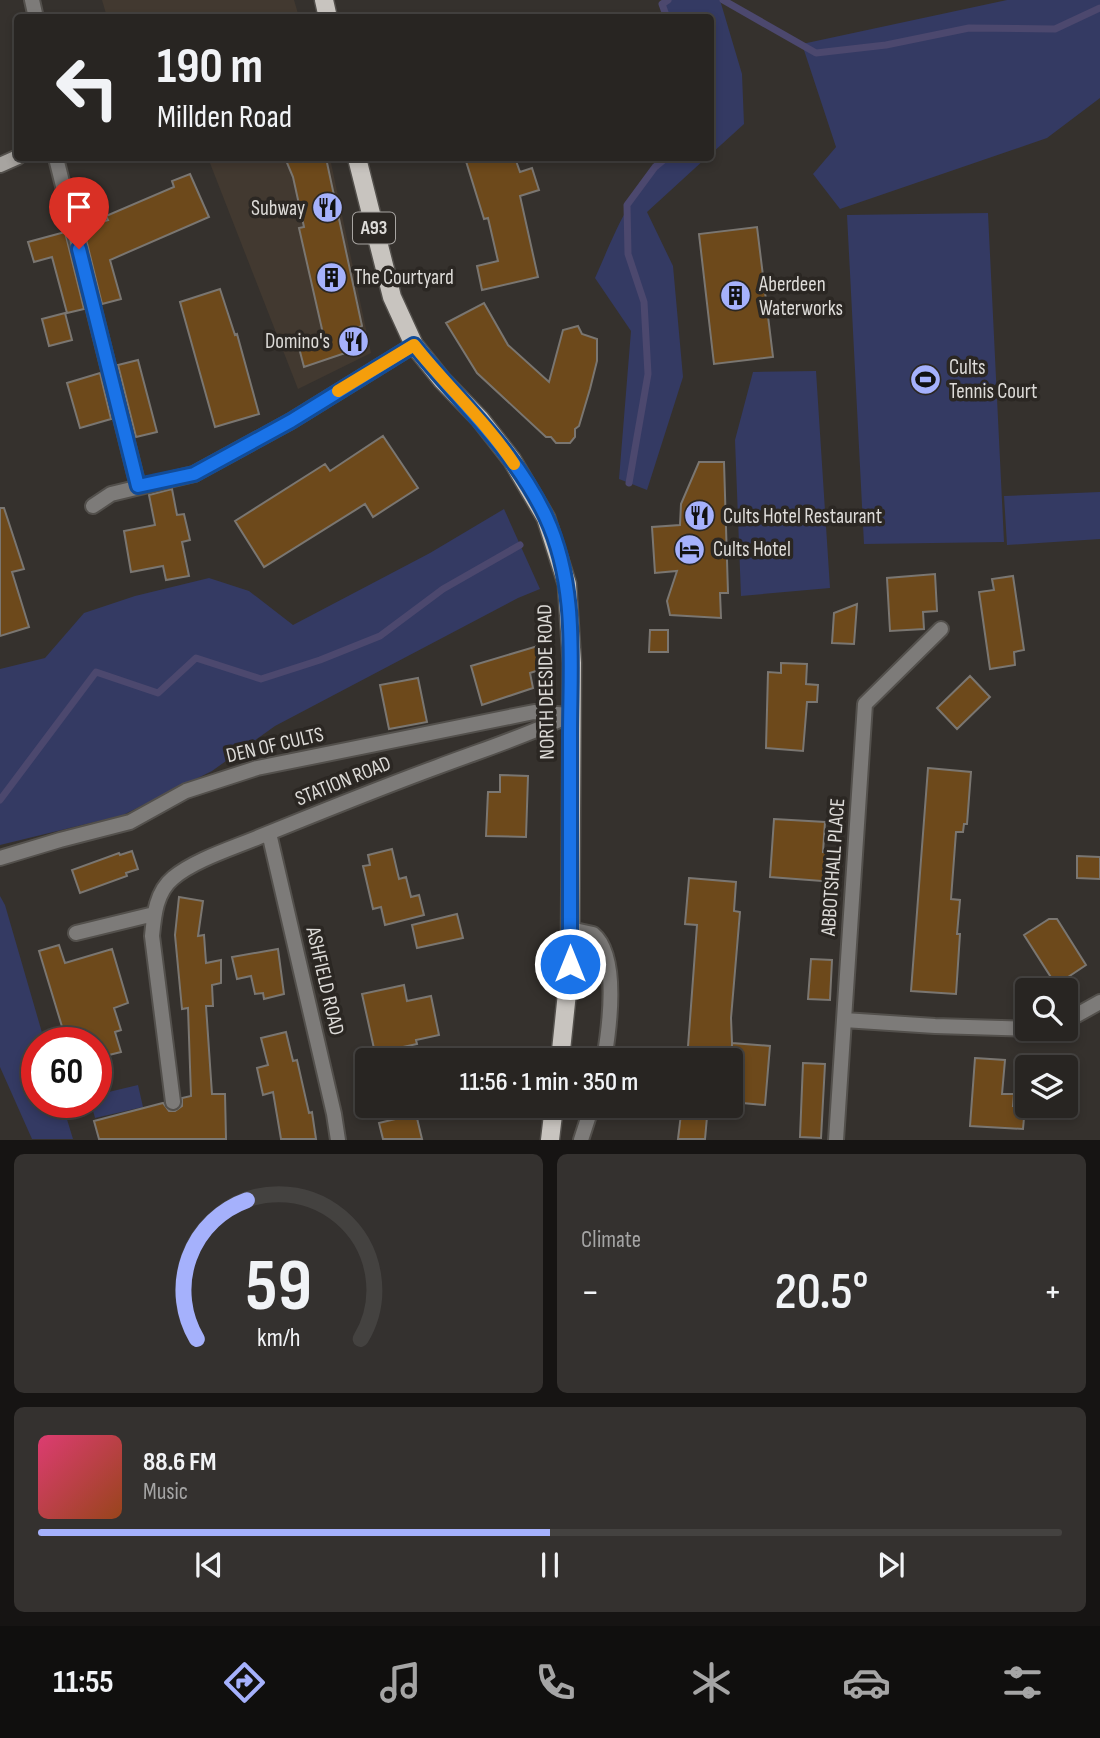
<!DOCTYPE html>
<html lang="en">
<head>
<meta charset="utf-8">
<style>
  body { margin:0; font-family:"Sofia Sans Condensed",sans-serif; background:#34312f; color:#f1f3f6; height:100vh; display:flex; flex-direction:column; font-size:26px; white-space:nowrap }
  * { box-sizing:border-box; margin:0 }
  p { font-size:23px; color:#a5a5a5 }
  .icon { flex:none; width:38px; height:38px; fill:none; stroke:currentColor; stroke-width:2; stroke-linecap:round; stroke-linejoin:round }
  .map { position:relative; height:1140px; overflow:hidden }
  .sheet { display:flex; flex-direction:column; gap:14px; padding:14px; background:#161413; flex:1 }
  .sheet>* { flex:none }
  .banner { position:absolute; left:14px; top:14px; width:700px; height:147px; border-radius:7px; box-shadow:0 4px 10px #0003,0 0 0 2px #444240; background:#282522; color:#f1f3f6; overflow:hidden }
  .controls { position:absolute; left:1015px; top:978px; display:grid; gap:14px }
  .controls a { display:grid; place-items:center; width:63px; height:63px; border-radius:7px; background:#282522; box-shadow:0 4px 10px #0003,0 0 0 2px #444240; font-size:35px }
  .speed { position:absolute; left:21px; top:1027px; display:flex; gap:14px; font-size:35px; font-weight:700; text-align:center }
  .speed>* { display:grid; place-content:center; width:91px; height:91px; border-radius:50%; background:#282522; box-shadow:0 4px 10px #0003,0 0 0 2px #444240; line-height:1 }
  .speed .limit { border:10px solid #d22; background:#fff; color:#111 }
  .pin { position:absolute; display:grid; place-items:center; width:60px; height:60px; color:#fff; margin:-72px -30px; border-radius:50% 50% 50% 0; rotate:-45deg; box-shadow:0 0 7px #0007 }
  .pin .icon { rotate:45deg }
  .me { position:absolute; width:77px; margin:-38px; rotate:0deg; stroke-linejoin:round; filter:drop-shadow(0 0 5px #0008) }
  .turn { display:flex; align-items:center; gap:24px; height:147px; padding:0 28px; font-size:32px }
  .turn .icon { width:91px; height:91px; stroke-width:2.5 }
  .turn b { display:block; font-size:49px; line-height:60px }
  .big { font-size:52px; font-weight:600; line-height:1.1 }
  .sheet .tile { flex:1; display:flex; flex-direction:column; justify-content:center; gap:10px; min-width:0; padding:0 24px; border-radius:10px; background:#34312f }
  .sheet .dial { align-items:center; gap:0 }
  .dial svg { height:182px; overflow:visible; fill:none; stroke:#444240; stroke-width:7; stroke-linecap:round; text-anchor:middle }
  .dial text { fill:#f1f3f6; stroke:none }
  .song { display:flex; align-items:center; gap:21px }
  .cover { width:84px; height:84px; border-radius:10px; background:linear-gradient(135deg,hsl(340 70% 55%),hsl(20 70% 35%)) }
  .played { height:7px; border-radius:4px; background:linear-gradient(90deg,#a5b1fc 50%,#444240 50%) }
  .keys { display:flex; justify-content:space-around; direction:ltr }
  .heat { display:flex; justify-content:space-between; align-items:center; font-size:38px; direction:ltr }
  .sheet .tiles { flex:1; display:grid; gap:14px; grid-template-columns:1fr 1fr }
  .tile:last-child { grid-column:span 2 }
  .trip { position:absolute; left:355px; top:1048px; width:388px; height:70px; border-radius:7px; background:#282522; box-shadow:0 4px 10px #0003,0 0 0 2px #444240; font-weight:600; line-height:70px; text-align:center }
  .tab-bar { display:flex; height:112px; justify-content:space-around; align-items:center; background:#100f0e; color:#a5a5a5 }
  .tab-bar .icon { width:49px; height:49px }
  .tab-bar .on { color:#a5b1fc }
  .tab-bar b { font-size:32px; color:#f1f3f6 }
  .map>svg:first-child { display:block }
  .built { fill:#423930 }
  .green { fill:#343a63 }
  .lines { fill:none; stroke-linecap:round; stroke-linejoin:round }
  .stream { stroke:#4c486e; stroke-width:7 }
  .building { fill:#6d491b; stroke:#7a7671; stroke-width:2 }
  .street-casing { stroke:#53504c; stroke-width:18 }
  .secondary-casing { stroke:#53504c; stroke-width:18 }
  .primary-casing { stroke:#53504c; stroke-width:21 }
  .street { stroke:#7d7b79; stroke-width:14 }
  .secondary { stroke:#a7a4a0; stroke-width:14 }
  .primary { stroke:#c8c4bf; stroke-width:18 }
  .route-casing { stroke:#114b97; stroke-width:18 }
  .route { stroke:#1a73e8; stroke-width:12 }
  .slow { stroke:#f59e0b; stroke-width:12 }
  .labels { text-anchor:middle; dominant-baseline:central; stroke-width:7; stroke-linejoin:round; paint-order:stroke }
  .shield { fill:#2b2723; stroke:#a8a5a2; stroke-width:2 }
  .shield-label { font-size:19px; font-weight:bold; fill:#dddbd8 }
  .poi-label { font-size:21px; fill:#dddbd8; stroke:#2b2723; text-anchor:start }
  .street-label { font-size:21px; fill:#dddbd8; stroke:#2b2723 }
</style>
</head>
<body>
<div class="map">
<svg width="1100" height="1140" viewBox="0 0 1100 1140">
  <rect width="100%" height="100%" fill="#35312d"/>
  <path class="built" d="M102,0H294L299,17H107Z
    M208,158H330L371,353L298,389Z"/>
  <path class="green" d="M668,0H720L742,74L744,124L711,154L710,18L667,17L662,4Z
    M1007,0H1100V98L1047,138L840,209L813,174L836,147L802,44Z
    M666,158H706L647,212L673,266L683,377L647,490L619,479L631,331L595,278C615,233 630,192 666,158Z
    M988,213L1004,542L864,544L847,215Z
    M816,371L830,588L741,596L735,440L753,372Z
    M1100,492V539L1007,545L1004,496Z
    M504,509L540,589L518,598L275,726L212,771L123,815L0,845V669L45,658L84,613L135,596L209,578L249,591L293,625L430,553Z
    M0,896L5,905L45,1043H37V1102L62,1103L73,1139H32L0,1067Z
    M138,1085L143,1107L95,1118L91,1103L96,1102V1095Z"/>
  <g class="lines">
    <path class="stream" d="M723,0L816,53L886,45L969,28L1055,29L1100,8
      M667,18L662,4L668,0
      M710,112V113
      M629,483L648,374L644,302L628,254L627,205L655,167L666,158
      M0,800L96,672L158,693L196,658L261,679L320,660L380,636L443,589L520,545"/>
  </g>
  <path class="building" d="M285,158H326L362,326L357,328L360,348L304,367L298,344L324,338L299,228L304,227L293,177Z
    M465,158H515L520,172L532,168L539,190L520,196L538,277L482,290L477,266L498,261L488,218L484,219Z
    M190,174L209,217L110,260L121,299L102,304L83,227L108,220L106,216L174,187L172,181Z
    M757,227L773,357L714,364L699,234Z
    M65,232L84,309L67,313L52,257L34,262L28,242Z
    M220,289L235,335L237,334L259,414L215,427L180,302Z
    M484,303L508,345L549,382L563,330L578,326L582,334L597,339V361L590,389L579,426L575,429V437L570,443H556L551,437H546L477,373L446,323Z
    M65,313L72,340L49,346L42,319Z
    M138,360L157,432L136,437L118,365Z
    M100,373L111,419L80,428L67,383Z
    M383,436L418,488L373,517L365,504L264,567L235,521L325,464L330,471Z
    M699,462H724L728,593H720L721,618L670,615L667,601L677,571L655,573L652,527L680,525L681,504Z
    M172,489L177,515L184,514L190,540L182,542L189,576L166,580L163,566L131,572L124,531L155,525L149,495Z
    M0,508H4L24,569L12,572L29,627L0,636Z
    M935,574L937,611L923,612L924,629L890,631L887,578Z
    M1013,576L1024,650L1014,652L1015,665L990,669L979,592L994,590L992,579Z
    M857,604L854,644L832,643L834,613Z
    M650,630H668V652H649Z
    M541,645L542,669L530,673L533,688L482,705L471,666Z
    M781,663L807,664L806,684L818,685L817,702H807L803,751L766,748L768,672L781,673Z
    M970,676L990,697L957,729L937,708Z
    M418,678L427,722L389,729L380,685Z
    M928,768L971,772L967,824H964L963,832H956L951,899L960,900L957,934H960L956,994L911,991Z
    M500,775L528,776L526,837L486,836L488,792H500Z
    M774,819L825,822L823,852L837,853L835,882L770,877Z
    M392,849L399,879L406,877L411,897L419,895L424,915L385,925L381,907L373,909L363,866L370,865L368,855Z
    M132,851L138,869L126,873L127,876L80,893L72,870L119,853L120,855Z
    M1077,856L1100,857V879L1077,878Z
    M689,878L736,882L734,911L740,912L731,1018L732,1043L770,1046L765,1105L732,1102V1044L731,1060H687L697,925L685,924Z
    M179,897L203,901L198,936L204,935L206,963L221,960V983L212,985L213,1006H206L212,1094H225L226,1139H99L94,1121L163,1103L169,1111H175L182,1106V1098L191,1096L188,1008L182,1009L175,935Z
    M457,914L463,938L417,948L412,925Z
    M1049,919H1057L1086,965L1056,985L1024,935Z
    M59,945L65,963L112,949L128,1003L114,1008L121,1030L115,1032L121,1052L97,1058L96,1043H67L39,951Z
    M278,949L284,994L264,999L263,993L255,994L251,976L237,979L232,957Z
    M811,959L832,960L830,1000L808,999Z
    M404,985L407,1001L431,996L439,1035L416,1040L417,1044L375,1053L362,994Z
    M286,1032L293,1061L297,1060L309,1113L312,1112L316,1139H281L273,1092L263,1095L257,1068L268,1065L261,1038Z
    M975,1058L1005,1060L1002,1094H1014L1013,1106L1025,1107L1023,1129L970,1126Z
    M803,1063L825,1064L821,1138L800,1137Z
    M682,1106H708L705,1139H678Z
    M416,1114L422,1139H383L379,1123Z"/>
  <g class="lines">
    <defs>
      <path id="street" d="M32,0L36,18
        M56,158L138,486
        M93,506L111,494L194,474L291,421L414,345
        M269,833L334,1114L338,1140
        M0,858L60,840L130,822L186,791L257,768L534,712L568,715
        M570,929L593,934C620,956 609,1030 604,1060
        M76,933L154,914
        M844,1020L935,1026L1034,1029
        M1066,1021L1100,1002
        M173,1102L152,936C154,915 156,892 173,878C194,860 233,848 259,837C318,813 377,789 437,767C482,750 527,736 570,715
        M581,1140L592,1106
        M836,1140L865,704L941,629"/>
      <path id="secondary" d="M0,165L18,157"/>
      <path id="primary" d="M324,0L328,18
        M357,158L392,297L414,345L442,380L480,419L512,460L546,518L567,584L572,663L570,964L560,1060
        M550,1140L554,1106"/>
    </defs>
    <use href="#street" class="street-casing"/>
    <use href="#secondary" class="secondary-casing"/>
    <use href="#primary" class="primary-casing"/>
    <use href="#street" class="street"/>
    <use href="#secondary" class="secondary"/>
    <use href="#primary" class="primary"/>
  </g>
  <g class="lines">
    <defs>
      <path id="route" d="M79,249L138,486L194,474L291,421L414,345C459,402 514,449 546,517C578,586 570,662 570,736C570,812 570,888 570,964"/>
    </defs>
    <use href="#route" class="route-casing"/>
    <use href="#route" class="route"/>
    <path class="slow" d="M338,391L414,345C446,386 485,420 514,464"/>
  </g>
  <defs>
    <symbol id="restaurant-disc" viewBox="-11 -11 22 22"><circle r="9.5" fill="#a5b1fc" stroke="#2b2723"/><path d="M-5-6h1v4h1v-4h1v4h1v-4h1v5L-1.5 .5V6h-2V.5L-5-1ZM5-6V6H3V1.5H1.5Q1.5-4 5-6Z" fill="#111"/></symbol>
    <symbol id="building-disc" viewBox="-11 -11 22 22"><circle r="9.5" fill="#a5b1fc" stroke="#2b2723"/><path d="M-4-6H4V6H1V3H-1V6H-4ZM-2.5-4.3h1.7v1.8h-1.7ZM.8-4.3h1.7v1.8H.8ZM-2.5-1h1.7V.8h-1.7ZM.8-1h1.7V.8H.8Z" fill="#111"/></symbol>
    <symbol id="stadium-disc" viewBox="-11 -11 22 22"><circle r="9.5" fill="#a5b1fc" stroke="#2b2723"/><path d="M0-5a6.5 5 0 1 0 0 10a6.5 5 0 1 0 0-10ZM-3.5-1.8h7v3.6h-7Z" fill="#111"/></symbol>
    <symbol id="hotel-disc" viewBox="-11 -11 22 22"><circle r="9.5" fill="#a5b1fc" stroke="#2b2723"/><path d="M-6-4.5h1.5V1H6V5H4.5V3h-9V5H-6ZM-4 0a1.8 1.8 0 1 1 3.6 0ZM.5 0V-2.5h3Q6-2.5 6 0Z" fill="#111"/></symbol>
  </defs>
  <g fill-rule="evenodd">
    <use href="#restaurant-disc" x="310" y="190" width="35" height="35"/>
    <use href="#building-disc" x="314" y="260" width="35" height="35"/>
    <use href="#building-disc" x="718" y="278" width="35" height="35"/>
    <use href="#restaurant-disc" x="336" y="324" width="35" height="35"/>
    <use href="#stadium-disc" x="908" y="362" width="35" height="35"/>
    <use href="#restaurant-disc" x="682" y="498" width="35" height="35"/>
    <use href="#hotel-disc" x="672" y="532" width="35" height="35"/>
  </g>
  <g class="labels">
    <rect class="shield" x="353" y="212.5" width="42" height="31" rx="5"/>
    <g class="shield-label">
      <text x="374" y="228">A93</text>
    </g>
    <g class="poi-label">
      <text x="305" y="208" text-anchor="end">Subway</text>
      <text x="354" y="277">The Courtyard</text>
      <text x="759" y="284">Aberdeen<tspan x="759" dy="24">Waterworks</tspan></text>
      <text x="330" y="341" text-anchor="end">Domino's</text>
      <text x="949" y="367">Cults<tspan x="949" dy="24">Tennis Court</tspan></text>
      <text x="723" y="516">Cults Hotel Restaurant</text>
      <text x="713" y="549">Cults Hotel</text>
    </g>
    <g class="street-label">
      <text transform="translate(546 682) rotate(-91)">NORTH DEESIDE ROAD</text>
      <text transform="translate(275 745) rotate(-13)">DEN OF CULTS</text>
      <text transform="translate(343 781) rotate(-22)">STATION ROAD</text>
      <text transform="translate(833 867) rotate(-86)">ABBOTSHALL PLACE</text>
      <text transform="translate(325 981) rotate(77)">ASHFIELD ROAD</text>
    </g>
  </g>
</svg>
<div class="controls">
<a><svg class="icon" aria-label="search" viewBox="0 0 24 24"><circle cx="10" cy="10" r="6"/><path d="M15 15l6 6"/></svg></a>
<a><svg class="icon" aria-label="layers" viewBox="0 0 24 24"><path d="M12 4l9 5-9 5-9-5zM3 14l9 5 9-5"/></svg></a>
</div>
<div class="speed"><div class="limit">60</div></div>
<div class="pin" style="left:79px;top:249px;background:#d93025"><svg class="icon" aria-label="arrive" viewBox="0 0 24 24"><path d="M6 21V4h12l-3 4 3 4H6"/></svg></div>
<svg class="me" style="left:570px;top:964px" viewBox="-20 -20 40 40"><circle r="17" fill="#1a73e8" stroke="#fff" stroke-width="3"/><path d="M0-11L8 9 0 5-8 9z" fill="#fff"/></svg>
<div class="trip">11:56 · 1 min · 350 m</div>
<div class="banner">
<div class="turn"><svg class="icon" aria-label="left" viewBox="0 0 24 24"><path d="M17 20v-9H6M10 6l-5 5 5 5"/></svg><div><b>190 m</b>Millden Road</div></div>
</div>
</div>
<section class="sheet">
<div class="tiles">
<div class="tile dial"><svg viewBox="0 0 100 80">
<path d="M14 69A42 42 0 1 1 86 69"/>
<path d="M14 69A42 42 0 0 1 36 8" stroke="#a5b1fc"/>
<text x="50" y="56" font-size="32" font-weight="700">59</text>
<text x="50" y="72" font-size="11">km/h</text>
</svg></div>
<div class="tile"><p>Climate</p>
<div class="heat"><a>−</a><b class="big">20.5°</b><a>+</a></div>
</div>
<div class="tile">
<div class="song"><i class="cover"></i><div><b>88.6 FM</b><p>Music</p></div></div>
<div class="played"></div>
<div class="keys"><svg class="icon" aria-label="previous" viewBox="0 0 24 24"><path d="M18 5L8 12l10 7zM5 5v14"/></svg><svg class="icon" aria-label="pause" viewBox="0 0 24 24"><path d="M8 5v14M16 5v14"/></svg><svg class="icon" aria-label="next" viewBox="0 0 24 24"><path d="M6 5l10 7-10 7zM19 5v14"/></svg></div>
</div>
</div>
</section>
<nav class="tab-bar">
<b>11:55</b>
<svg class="icon on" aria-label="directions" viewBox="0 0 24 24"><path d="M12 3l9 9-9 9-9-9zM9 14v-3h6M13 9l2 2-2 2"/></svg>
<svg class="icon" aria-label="music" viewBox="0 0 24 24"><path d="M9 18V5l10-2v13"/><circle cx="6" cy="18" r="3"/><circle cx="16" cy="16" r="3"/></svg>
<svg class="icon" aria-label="phone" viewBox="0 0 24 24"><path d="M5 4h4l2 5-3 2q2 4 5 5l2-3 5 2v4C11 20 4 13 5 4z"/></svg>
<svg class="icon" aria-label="climate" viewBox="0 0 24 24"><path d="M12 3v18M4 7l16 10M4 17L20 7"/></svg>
<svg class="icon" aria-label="car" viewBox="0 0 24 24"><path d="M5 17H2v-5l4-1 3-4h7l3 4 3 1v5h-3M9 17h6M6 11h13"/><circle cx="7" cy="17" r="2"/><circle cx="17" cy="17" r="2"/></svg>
<svg class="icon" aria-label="filters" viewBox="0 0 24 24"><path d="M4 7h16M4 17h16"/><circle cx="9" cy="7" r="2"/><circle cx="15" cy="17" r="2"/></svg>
</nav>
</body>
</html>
